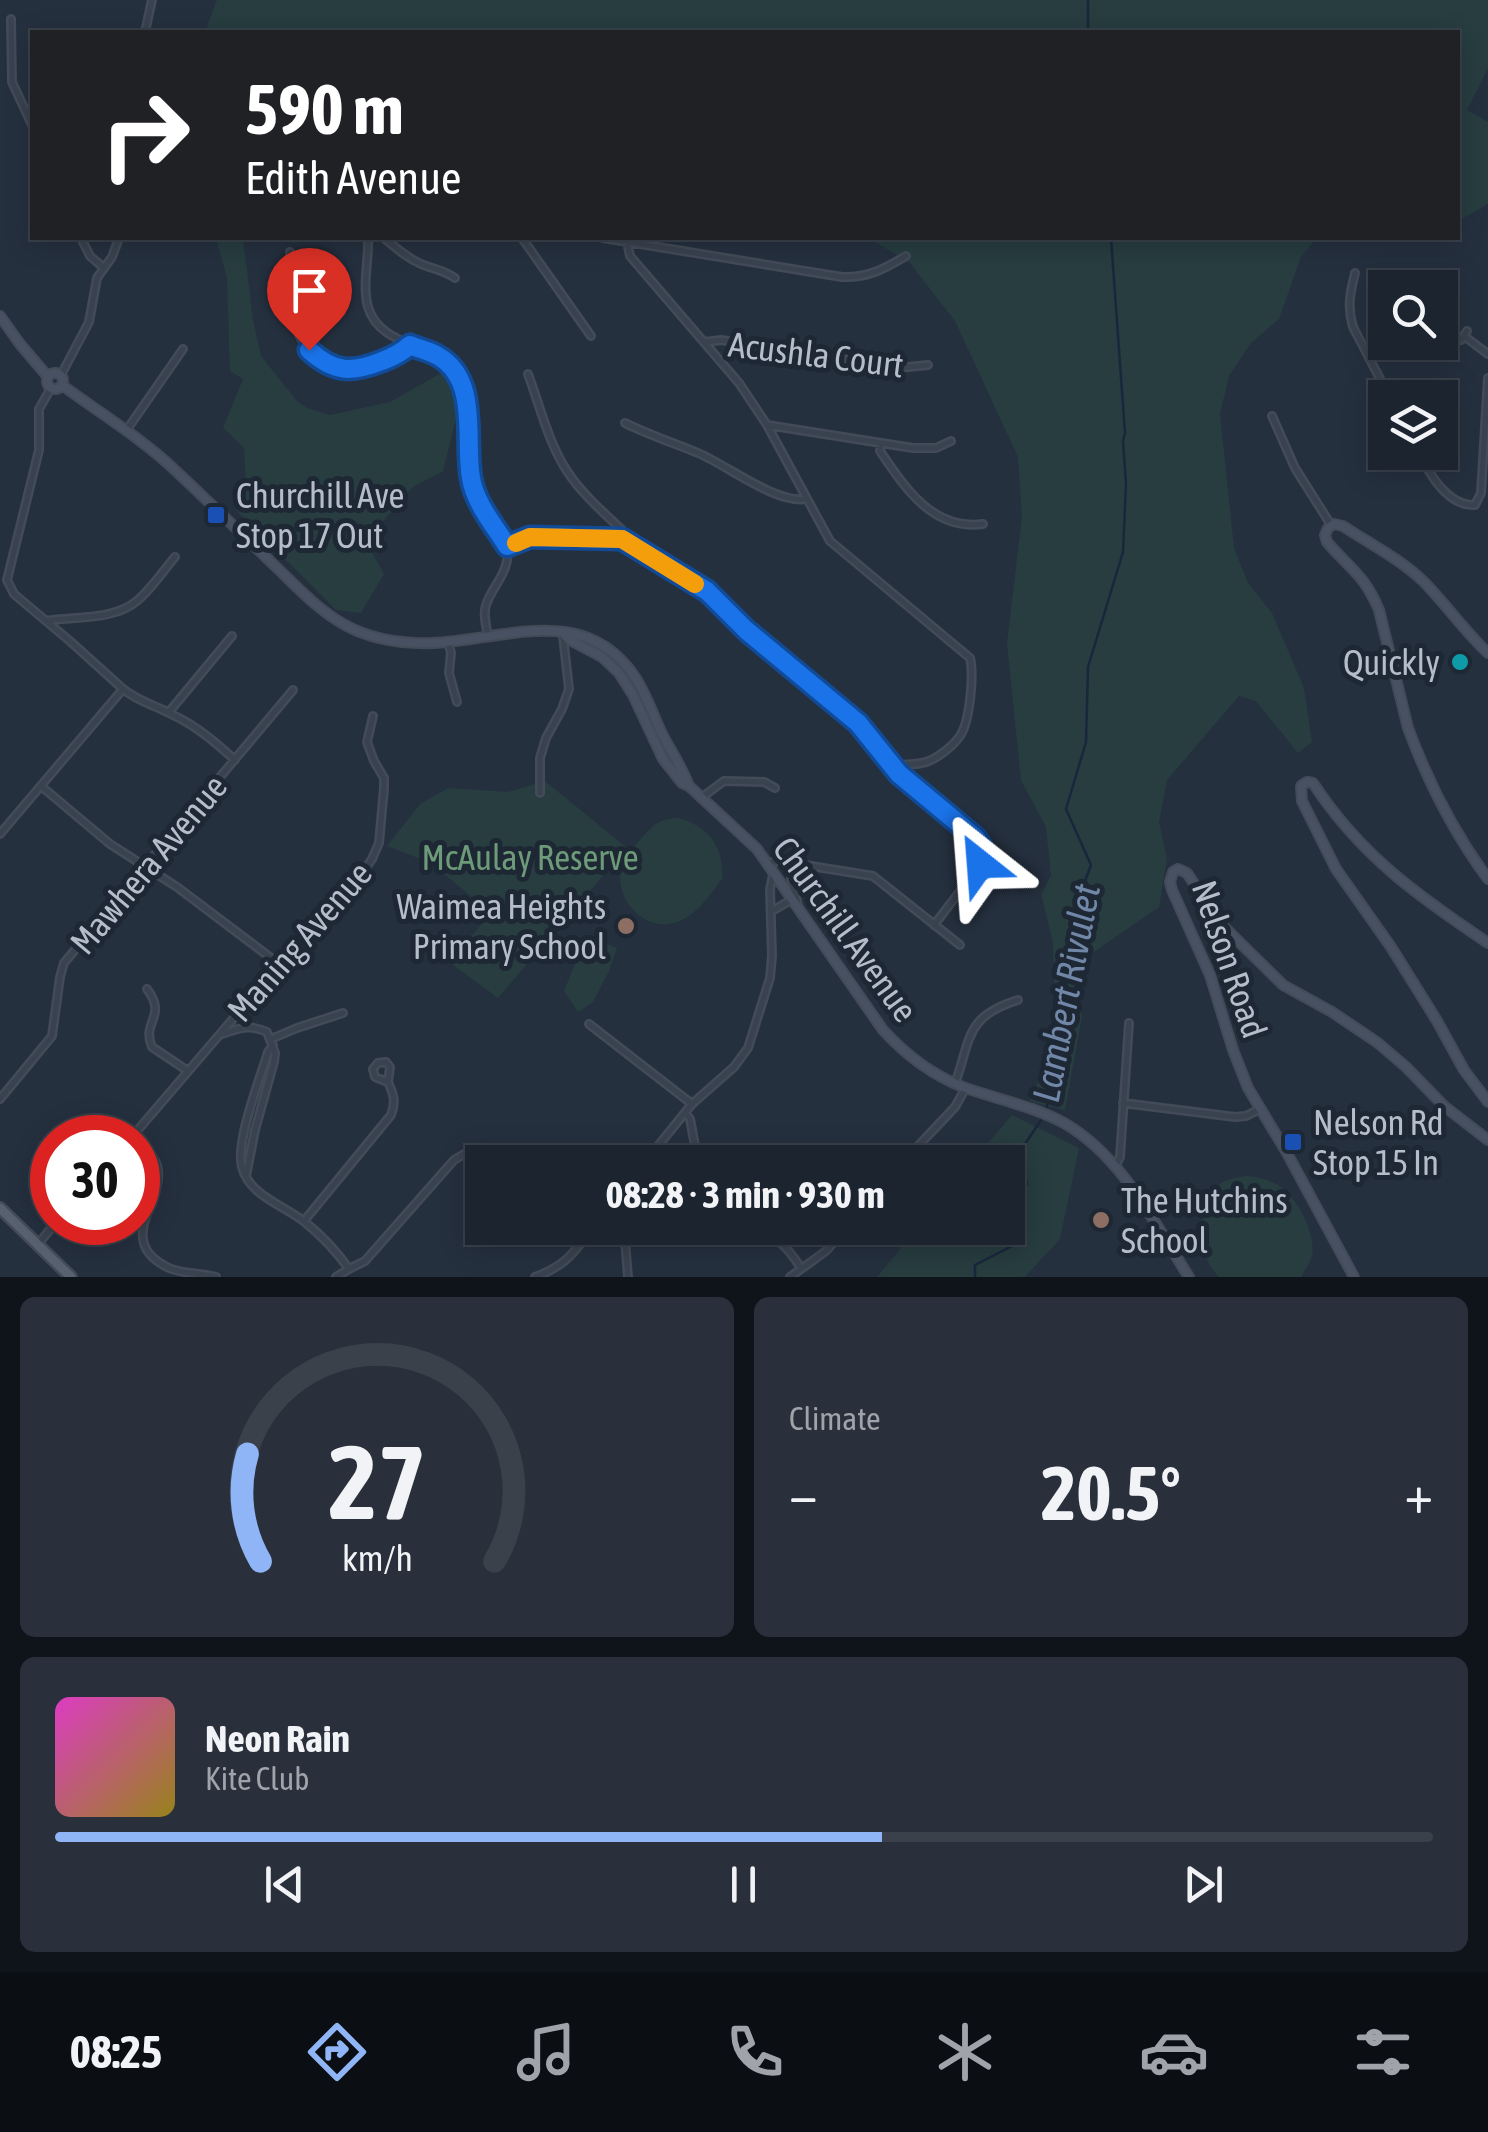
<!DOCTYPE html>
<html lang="en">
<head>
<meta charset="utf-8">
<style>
  body { margin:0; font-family:"Asap Condensed",sans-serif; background:#29303b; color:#f1f3f6; height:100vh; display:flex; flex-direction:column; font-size:38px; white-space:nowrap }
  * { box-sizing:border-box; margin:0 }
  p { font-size:32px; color:#a0a4aa }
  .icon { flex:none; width:55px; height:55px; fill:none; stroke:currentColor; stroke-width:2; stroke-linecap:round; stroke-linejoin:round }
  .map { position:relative; height:1277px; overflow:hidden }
  .drawer { display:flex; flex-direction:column; gap:20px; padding:20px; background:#0f141a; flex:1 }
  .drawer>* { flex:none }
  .hud { position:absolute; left:30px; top:30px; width:1430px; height:210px; border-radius:0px; box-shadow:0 5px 25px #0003,0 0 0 2px #3a414b; background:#202124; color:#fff; overflow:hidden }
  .fabs { position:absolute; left:1368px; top:270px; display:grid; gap:20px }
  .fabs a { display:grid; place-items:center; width:90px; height:90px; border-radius:0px; background:#1c242f; box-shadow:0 5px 25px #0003,0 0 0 2px #3a414b; font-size:50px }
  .speed { position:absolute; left:30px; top:1115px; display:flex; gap:20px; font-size:50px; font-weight:700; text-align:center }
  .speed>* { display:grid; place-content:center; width:130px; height:130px; border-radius:50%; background:#1c242f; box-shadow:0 5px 25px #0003,0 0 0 2px #3a414b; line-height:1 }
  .speed .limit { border:15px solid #d22; background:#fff; color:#111 }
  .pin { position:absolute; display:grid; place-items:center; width:85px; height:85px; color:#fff; margin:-102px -42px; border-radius:50% 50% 50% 0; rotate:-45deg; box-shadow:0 0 10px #0007 }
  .pin .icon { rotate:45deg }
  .me { position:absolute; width:110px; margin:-55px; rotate:332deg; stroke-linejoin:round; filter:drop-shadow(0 0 8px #0008) }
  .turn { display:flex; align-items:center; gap:35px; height:210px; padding:0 50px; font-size:45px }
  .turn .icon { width:130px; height:130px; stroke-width:2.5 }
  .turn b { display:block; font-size:70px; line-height:85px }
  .big { font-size:75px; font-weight:700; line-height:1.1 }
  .drawer .tile { flex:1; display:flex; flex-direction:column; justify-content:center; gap:15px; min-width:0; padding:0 35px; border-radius:15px; background:#29303b }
  .drawer .dial { align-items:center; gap:0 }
  .dial svg { height:260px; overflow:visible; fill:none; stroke:#3a414b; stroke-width:7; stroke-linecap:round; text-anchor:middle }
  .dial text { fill:#f1f3f6; stroke:none }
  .song { display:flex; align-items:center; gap:30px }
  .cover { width:120px; height:120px; border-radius:15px; background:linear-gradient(135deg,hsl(310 70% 55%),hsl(50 70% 35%)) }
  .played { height:10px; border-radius:5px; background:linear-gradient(90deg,#8fb5f6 60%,#3a414b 60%) }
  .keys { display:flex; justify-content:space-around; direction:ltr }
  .heat { display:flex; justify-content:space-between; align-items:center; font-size:55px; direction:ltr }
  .drawer .tiles { flex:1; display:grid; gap:20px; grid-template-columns:1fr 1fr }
  .tile:last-child { grid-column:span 2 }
  .trip { position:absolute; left:465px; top:1145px; width:560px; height:100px; border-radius:0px; background:#1c242f; box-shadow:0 5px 25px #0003,0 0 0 2px #3a414b; font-weight:700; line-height:100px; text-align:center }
  .menu { display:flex; height:160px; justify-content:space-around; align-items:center; background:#0b0e13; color:#a0a4aa }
  .menu .icon { width:70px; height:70px }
  .menu .current { color:#8fb5f6 }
  .menu b { font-size:45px; color:#f1f3f6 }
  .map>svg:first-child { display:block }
  .green { fill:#273d40 }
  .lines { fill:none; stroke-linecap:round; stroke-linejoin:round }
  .stream { stroke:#19273d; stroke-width:2.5 }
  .street-casing { stroke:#434b58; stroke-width:10 }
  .secondary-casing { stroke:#434b58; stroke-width:12 }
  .primary-casing { stroke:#434b58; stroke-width:14 }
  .street { stroke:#39424f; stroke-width:5 }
  .secondary { stroke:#485162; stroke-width:8 }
  .primary { stroke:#58616f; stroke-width:9 }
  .route-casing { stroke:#114b97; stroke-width:25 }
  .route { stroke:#1a73e8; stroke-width:18 }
  .slow { stroke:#f59e0b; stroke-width:18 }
  .transit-dot { fill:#1a4fb4; stroke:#1e2734; stroke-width:4 }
  .culture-dot { fill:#0f9aa8; stroke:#1e2734; stroke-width:4 }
  .education-dot { fill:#8d6e63; stroke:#1e2734; stroke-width:4 }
  .labels { text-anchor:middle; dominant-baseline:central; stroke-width:10; stroke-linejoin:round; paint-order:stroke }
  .street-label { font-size:35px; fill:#b6bdca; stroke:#1e2734 }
  .poi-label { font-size:35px; fill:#b6bdca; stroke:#1e2734; text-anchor:start }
  .park-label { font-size:35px; fill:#6d9a78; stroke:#1e2734 }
  .water-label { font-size:38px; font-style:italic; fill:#7087a8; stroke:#1e2734 }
</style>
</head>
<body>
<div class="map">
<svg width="1488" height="1277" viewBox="0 0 1488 1277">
  <rect width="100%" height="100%" fill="#25303f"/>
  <path class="green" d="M217,0H1488V68L1467,110L1488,122V204L1458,221V32H205Z
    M216,238H243L253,320L261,356L297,401L307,408L330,415L390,402L443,372L457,397V414L443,471L413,487L378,527L368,545L384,574L361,613L336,610L235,509L246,486L244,448L223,428L243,379L230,371L227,278Z
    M868,238H1317L1301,257L1279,319L1251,343L1229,376L1220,414L1234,548L1248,583L1272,613L1304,688L1312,742L1298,753L1256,701L1239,696L1167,780L1159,822L1167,859L1159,907L1072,967L1082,1016L1065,1110L1029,1101L1045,1068L1055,1023L1053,942L1041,894L1051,875L1046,827L1021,780L1007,643L1022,517L1018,457L955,321L909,262Z
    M545,781L627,848L498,998L449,962L491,913L431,863L387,846L420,804L448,788L508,792Z
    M678,818C709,826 724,847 722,879C710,895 697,915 677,922C641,934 609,893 624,859C627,852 634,846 639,841C652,826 657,819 678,818Z
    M586,936L617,948L609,971L593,1002L578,1012L564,991Z
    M1012,1115L1079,1148L1060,1239L1025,1277H877L918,1228H1008V1162H972Z
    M1247,1176C1260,1177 1274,1181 1285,1190C1300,1205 1316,1235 1312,1256C1310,1264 1304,1271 1301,1277H1219C1213,1271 1208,1264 1206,1256C1199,1240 1203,1198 1217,1186C1225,1179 1237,1177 1247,1176Z"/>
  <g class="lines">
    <path class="stream" d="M1088,0V32
      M1046,1110L1067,1013L1063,967L1072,928L1082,903L1085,881L1091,865L1066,809L1086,742L1088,667L1123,552L1126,484L1123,441L1125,433L1111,238
      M1008,1207L1010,1197L1027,1184L1019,1153L1043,1117
      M975,1277V1265L1016,1244L1008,1222"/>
    <defs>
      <path id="street" d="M11,19L12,82L32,125
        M145,32L152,0
        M81,238L90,256L104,268
        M368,238C369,260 362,285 368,307C381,351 443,341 461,381C475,411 464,449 471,480C476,505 504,530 507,548C511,571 492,586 486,605C483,614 486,626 488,636
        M384,238C396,248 407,258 421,264C433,269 444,270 455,278
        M522,238L591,336
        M603,238L842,277C868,278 884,269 906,256
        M627,242L630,256L739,383L767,425L830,541L970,658C974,675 970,721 960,736C953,746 935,761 922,763C913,765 901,764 891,766
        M290,252L299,335C321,380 377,376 410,345
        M1355,273C1350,293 1347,307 1353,327L1390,398
        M1464,336L1488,354
        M1461,340L1467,331
        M705,342L721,340L898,368L928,365
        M528,374C540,406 548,442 567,471C581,493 603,512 622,530V539
        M61,375L89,322L97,278L112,257L119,238
        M1272,416L1295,468L1331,525
        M625,423C649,435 674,443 698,453C727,465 776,504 806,499
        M767,425L913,448H936L951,441
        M126,431L183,349
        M881,443L880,451C905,488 933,531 983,524
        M1418,452C1430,474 1447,506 1475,505L1481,493L1488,378
        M507,546L530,537L622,539L707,591L746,630L858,723L899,775L976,838C984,851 982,861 974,873L934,925
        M46,621C76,616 114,621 138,600C152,588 163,571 175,557
        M448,642L451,653L449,673L457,702
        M123,689C139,702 157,706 175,716C198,727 216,743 235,760
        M169,712L232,636
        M41,786L110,844L177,887L279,964
        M540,793V758L546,738L562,709L569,689L563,636
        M701,798L724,781L764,782L775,788
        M0,834L123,689L71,642L14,594L7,580L39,450V409L51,388
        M767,863L780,861L873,876L960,945
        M797,864C784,877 797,891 798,907
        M772,911L791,900
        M147,989C168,1017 141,1021 152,1047L188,1071
        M589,1024L692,1104
        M222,1034C239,1028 250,1024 267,1032L275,1053L274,1062L255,1130L246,1176
        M271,1039L297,1028L343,1013
        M273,1045L268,1052C260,1079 235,1142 242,1167C249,1196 286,1206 306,1223C322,1236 337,1252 349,1269L336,1277
        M955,1084C971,1039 965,1016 1018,1000
        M0,1099L52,1036L60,977L64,963L293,690
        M1123,1103L1235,1117L1246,1116L1260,1109
        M685,1113L690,1119L698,1162
        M131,1138L280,964L361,875L372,859L379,843L384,788V778L374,761L367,742L373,716
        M138,1145C143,1150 152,1155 155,1161C173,1193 109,1240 169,1268C183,1274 201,1273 216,1277
        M645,1162L692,1104L734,1067L748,1048L770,978L772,956L770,889L773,875
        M903,1162L955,1107L965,1089
        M1115,1167L1120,1157L1129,1023
        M304,1221L391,1115C396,1102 394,1095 388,1082L375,1077L373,1069L378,1063L386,1062L390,1067L388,1082
        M624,1228L628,1277
        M746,1228C775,1235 785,1243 801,1268
        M39,1243L56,1222
        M349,1269L365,1261L454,1160L471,1150
        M535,1277C567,1265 573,1253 593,1228
        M790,1277L826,1251L847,1228"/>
      <path id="secondary" d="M0,316L20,344L48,377
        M47 381a8 8 0 1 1 16 0a8 8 0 1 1-16 0Z
        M62,385C101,414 143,439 177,472C210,503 243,535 275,566C297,587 319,611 345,625C372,640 402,644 433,643C505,640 584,602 635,677C646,694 653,714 661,732C670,750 682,767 689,786
        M563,633L568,639L602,657L619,673L633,695L663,759L682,783L689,786L757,849L883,1030C905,1054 932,1075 963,1087C996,1099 1033,1106 1064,1123C1122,1156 1154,1223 1189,1277
        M1488,653C1464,631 1446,604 1423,581C1400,559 1370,544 1343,526L1334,524L1328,528L1325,535L1327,542C1350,569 1364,574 1379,610L1408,728C1428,782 1454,833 1488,879
        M1488,943C1418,896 1360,855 1313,783L1307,782L1301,786L1302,801L1336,869L1391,947L1437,1021L1464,1070L1488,1102
        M1354,1277L1287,1153L1248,1088L1233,1050L1210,975L1172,890L1170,882L1173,872L1178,869L1187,873L1219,922L1283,985L1332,1012L1378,1043L1406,1067L1444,1106L1488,1140"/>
      <path id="primary" d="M0,1208L71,1277"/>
    </defs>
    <use href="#street" class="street-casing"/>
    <use href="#secondary" class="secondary-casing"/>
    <use href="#primary" class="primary-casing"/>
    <use href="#street" class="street"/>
    <use href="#secondary" class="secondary"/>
    <use href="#primary" class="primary"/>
  </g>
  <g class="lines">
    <defs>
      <path id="route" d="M309,350C334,373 352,373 382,361C393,357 401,353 410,345C419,349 430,351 438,356C480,380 464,440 471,478C475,503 494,525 507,546L530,537L622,539L707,591L746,630L858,723L899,774L976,838L981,846L980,864"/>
    </defs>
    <use href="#route" class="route-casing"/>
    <use href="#route" class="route"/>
    <path class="slow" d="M516,543L530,537L622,539L695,584"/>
  </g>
  <g class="transit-dot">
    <rect x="206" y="505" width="20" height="20" rx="5"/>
    <rect x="1283" y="1132" width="20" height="20" rx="5"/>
  </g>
  <circle class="culture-dot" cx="1460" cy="662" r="10"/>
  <g class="education-dot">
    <circle cx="626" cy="926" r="10"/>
    <circle cx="1101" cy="1220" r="10"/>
  </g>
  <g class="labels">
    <g class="street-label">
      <text transform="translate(816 354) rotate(7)">Acushla Court</text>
      <text transform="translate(148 864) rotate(-50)">Mawhera Avenue</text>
      <text transform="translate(846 929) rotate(54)">Churchill Avenue</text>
      <text transform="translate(299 941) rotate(-49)">Maning Avenue</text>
      <text transform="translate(1230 959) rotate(71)">Nelson Road</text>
    </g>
    <g class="poi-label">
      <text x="236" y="495">Churchill Ave<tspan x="236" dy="40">Stop 17 Out</tspan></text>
      <text x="1440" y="662" text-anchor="end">Quickly</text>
      <text x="606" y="906" text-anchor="end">Waimea Heights<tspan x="606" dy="40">Primary School</tspan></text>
      <text x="1313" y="1122">Nelson Rd<tspan x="1313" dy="40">Stop 15 In</tspan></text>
      <text x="1121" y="1200">The Hutchins<tspan x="1121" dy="40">School</tspan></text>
    </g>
    <g class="park-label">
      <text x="530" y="857">McAulay Reserve</text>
    </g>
    <g class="water-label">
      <text transform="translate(1066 993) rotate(-79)">Lambert Rivulet</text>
    </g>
  </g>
</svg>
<div class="fabs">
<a><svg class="icon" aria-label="search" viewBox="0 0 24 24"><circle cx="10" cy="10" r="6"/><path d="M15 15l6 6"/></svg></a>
<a><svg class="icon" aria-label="layers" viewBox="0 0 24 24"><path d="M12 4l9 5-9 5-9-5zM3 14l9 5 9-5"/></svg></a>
</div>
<div class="speed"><div class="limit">30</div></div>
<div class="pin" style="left:309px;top:350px;background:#d93025"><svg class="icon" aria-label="arrive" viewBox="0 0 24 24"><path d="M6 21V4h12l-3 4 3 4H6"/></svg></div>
<svg class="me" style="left:980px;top:864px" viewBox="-20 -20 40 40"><path d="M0-17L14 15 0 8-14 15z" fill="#1a73e8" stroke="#fff" stroke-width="4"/></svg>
<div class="trip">08:28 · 3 min · 930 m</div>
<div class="hud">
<div class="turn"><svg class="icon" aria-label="right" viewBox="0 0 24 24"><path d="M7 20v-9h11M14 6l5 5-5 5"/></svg><div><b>590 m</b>Edith Avenue</div></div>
</div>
</div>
<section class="drawer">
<div class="tiles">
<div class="tile dial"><svg viewBox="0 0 100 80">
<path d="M14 69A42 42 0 1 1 86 69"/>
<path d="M14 69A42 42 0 0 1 10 36" stroke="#8fb5f6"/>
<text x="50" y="56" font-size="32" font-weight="700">27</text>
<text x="50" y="72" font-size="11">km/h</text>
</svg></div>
<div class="tile"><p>Climate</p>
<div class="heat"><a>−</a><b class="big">20.5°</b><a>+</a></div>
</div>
<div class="tile">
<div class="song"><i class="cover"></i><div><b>Neon Rain</b><p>Kite Club</p></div></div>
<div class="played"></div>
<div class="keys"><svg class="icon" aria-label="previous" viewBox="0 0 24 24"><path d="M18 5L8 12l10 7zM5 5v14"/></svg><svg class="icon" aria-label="pause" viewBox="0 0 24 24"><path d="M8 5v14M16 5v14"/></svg><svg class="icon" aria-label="next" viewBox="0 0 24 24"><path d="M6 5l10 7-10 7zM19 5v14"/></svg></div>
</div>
</div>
</section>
<nav class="menu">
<b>08:25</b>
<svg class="icon current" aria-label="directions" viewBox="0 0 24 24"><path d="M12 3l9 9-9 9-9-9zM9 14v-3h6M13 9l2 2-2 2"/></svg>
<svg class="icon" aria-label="music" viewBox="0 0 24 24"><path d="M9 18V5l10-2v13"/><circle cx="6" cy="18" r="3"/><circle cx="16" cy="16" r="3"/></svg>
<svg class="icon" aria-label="phone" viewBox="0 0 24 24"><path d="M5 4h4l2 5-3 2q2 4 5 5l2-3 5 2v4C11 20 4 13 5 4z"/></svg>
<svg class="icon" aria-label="climate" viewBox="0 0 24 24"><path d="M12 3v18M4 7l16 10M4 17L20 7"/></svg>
<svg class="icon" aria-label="car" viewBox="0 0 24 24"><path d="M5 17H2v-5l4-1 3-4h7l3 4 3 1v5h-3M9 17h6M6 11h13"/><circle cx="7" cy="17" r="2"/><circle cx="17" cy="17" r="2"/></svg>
<svg class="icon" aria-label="filters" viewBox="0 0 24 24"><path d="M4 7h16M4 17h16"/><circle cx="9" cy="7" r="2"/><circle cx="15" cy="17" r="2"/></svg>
</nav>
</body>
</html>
